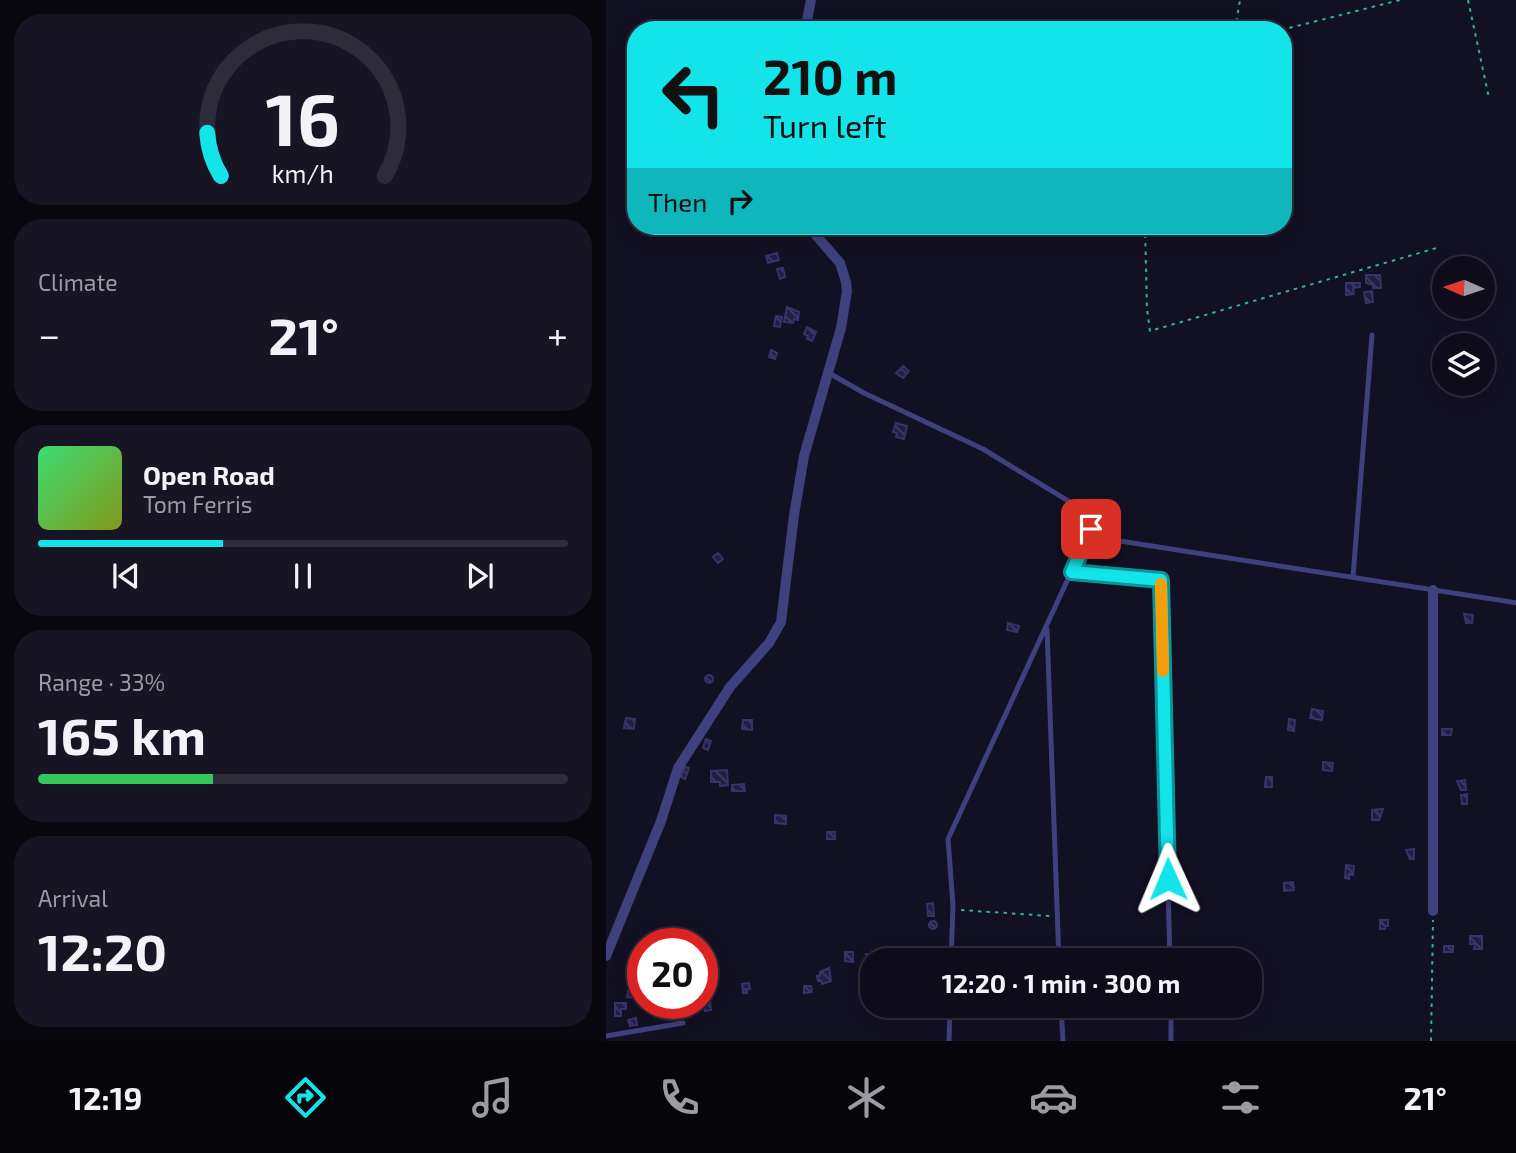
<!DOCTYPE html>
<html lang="en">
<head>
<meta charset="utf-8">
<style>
  body { margin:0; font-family:"Exo 2",sans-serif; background:#171523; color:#f1f3f6; height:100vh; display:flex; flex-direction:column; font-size:26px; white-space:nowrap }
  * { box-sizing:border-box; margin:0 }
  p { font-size:23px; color:#9b9ba2 }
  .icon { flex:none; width:38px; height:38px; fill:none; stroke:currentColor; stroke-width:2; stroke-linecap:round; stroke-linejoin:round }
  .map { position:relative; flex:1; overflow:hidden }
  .drawer { display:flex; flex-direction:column; gap:14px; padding:14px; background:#08070e; width:606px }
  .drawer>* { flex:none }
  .top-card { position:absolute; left:21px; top:21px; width:665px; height:214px; border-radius:28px; box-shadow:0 4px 18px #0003,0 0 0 2px #2e2c39; background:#13e4ea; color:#111; overflow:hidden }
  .needle { width:46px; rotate:273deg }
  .buttons { position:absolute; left:826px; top:256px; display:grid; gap:14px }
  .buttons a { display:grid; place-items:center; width:63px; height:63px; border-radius:50%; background:#0e0c1a; box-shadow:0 4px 18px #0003,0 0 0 2px #2e2c39; font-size:35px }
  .speed { position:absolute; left:21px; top:928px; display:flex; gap:14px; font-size:35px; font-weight:700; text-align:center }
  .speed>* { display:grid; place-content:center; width:91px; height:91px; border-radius:50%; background:#0e0c1a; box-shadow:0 4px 18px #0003,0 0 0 2px #2e2c39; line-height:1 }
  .speed .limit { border:10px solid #d22; background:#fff; color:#111 }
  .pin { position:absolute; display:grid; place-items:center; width:60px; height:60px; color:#fff; margin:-30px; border-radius:14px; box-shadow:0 4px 10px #0006 }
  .me { position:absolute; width:77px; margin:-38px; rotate:359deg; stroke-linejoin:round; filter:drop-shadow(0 0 5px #0008) }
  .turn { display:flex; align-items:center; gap:24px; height:147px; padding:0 21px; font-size:32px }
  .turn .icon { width:91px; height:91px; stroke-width:2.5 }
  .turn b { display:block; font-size:49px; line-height:60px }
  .then { display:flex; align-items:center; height:66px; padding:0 21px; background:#0003; gap:14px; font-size:26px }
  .big { font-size:52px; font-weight:700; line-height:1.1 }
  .drawer .tile { flex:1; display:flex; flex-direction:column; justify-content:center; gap:10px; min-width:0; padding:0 24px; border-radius:28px; background:#171523 }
  .drawer .dial { align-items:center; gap:0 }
  .dial svg { height:182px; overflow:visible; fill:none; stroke:#2e2c39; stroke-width:7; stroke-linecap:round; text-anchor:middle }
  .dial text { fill:#f1f3f6; stroke:none }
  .song { display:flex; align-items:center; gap:21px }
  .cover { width:84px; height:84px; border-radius:10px; background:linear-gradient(135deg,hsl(140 70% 55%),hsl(70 70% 35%)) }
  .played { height:7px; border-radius:4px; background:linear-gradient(90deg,#13e4ea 35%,#2e2c39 35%) }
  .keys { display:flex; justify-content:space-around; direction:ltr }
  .heat { display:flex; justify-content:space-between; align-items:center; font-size:38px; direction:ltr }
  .charge { height:10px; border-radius:5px; background:linear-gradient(90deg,#34c759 33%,#2e2c39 0) }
  .trip { position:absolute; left:254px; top:948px; width:402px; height:70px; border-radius:28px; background:#0e0c1a; box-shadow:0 4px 18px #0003,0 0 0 2px #2e2c39; font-weight:700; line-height:70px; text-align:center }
  .menu { display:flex; height:112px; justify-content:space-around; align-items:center; background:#06050a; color:#9b9ba2 }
  .menu .icon { width:49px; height:49px }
  .menu .current { color:#13e4ea }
  .menu b { font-size:32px; color:#f1f3f6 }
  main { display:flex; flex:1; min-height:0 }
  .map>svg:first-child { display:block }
  .building { fill:url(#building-back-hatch); stroke:#39316c; stroke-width:2 }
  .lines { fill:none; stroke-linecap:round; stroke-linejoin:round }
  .path { stroke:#39ac9d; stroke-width:2; stroke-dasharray:3.5 5; stroke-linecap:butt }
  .lane { stroke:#3f417e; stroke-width:5 }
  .street { stroke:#3f417e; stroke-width:10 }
  .route-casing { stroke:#0c9498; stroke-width:18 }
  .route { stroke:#13e4ea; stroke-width:12 }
  .slow { stroke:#f59e0b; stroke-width:12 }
</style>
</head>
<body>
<main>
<section class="drawer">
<div class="tile dial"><svg viewBox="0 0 100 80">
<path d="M14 69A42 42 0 1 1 86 69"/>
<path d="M14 69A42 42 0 0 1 8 50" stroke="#13e4ea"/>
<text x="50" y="56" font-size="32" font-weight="700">16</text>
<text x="50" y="72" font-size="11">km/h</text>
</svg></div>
<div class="tile"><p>Climate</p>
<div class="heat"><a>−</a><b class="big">21°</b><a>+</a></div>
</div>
<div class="tile">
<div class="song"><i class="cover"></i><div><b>Open Road</b><p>Tom Ferris</p></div></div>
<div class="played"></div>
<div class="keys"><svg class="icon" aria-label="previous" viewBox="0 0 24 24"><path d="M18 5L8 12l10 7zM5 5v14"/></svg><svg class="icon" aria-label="pause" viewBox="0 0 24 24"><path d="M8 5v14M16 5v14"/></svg><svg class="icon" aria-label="next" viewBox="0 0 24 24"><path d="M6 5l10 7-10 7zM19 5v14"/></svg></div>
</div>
<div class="tile"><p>Range · 33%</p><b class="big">165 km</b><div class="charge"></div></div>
<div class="tile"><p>Arrival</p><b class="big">12:20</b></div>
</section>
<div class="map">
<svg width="911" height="1041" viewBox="0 0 911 1041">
  <defs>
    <pattern id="building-back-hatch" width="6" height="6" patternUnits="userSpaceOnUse" patternTransform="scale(1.75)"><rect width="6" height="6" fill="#221e42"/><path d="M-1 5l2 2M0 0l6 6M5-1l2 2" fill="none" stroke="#413e5e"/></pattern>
  </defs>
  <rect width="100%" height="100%" fill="#121023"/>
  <path class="building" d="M171,253L173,260L162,263L160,256Z
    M177,268L179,277L174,279L171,269Z
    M760,275H774L775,288H767V285L760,283Z
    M740,283H754V287L747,288L748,294L740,295Z
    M766,291L767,302L760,303L758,292Z
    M181,307L193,312L192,320L188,319L187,323L178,322Z
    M170,316L176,317L174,327L168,326Z
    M201,327L210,332L206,341L201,339L202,336L198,334Z
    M165,350L171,353L169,359L163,357Z
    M297,366L303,371L297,378L290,373Z
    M290,423L301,426L298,439L290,437L291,433L287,432Z
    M112,553L117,559L112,563L107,557Z
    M858,614L867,615L866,623H860Z
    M402,623L413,626L411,632L401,630Z
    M99 679a4 4 0 1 1 8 0a4 4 0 1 1-8 0Z
    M706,709L717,711L716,720L704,718Z
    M20,718L29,719L28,729L18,728Z
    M683,719L689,720L688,731L682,730Z
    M137,720H146V730L136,729Z
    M836,729H846L845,735H836Z
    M100,739L105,741L102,750L97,748Z
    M717,762L727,763L726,771L717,770Z
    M79,767L83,768L79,779L75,777Z
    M121,770L122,785L114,786V782H105V771Z
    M660,777H666V787H659Z
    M859,780L860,790H855L851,781Z
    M138,784L139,791H126V785Z
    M861,794V804H856L855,795Z
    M777,809L773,820H766V810Z
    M169,815L180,816V824L169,823Z
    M221,832H229V839H221Z
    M808,849V859H804L800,850Z
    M740,865L748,866L747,875L743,874V879L739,878Z
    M687,882L688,890L678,891V883Z
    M327,903L328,916H322L321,904Z
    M774,920H782V926H779V929H774Z
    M323 925a4 4 0 1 1 8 0a4 4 0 1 1-8 0Z
    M864,936H876V949H868L869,944H864Z
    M838,946H847V952H838Z
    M239,952H247V962L239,961Z
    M260,954H266V963H261Z
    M223,968L225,981L216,984L215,981H212L211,976H214V972Z
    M143,983L144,989H141V993H137L136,984Z
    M198,986H205L206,992L198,993Z
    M22,991H30V998L21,997Z
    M104,999L105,1010L99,1011L98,1007H95L94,1003Z
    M9,1003H20V1009H15V1016H9Z
    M30,1018L31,1025L24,1026L22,1020Z"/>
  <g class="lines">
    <path class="path" d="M862,0L883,98
      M629,30L634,0
      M675,30L794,0
      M539,226L541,309L544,331L834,247
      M355,910L444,916
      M825,1041L827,920"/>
    <path class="lane" d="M223,373L258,393L377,449L487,516L501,539L911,603
      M465,572L554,580L564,961
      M747,577L766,335
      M441,629L453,961
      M345,961L347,906L342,839L485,529L494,528
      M455,1006L457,1041
      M565,1006V1041
      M0,1036L77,1023
      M343,1041L344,1006"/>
    <path class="street" d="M199,30L205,0
      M827,911V590
      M0,956L55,821L72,768L124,687L163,643L175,622L188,515L198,456L235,328L241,291L240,282L234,263L202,226"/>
  </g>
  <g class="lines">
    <defs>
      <path id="route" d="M485,529L466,572L555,580L562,879"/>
    </defs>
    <use href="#route" class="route-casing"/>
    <use href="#route" class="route"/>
    <path class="slow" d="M555,584L557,671"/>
  </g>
</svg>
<div class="buttons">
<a><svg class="needle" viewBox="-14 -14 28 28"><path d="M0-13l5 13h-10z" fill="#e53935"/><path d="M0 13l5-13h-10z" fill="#9b9ba2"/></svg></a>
<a><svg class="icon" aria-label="layers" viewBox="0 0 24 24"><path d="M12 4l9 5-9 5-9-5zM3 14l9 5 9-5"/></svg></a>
</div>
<div class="speed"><div class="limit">20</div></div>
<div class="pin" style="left:485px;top:529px;background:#d93025"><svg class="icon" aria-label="arrive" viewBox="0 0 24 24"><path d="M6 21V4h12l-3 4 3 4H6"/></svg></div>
<svg class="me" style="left:562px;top:879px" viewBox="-20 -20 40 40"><path d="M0-17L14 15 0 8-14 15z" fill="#13e4ea" stroke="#fff" stroke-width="4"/></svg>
<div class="trip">12:20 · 1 min · 300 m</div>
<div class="top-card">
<div class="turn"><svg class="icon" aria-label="left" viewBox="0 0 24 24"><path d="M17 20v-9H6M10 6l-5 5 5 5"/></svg><div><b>210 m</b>Turn left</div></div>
<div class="then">Then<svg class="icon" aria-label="right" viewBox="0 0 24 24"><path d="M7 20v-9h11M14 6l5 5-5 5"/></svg></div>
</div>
</div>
</main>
<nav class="menu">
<b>12:19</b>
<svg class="icon current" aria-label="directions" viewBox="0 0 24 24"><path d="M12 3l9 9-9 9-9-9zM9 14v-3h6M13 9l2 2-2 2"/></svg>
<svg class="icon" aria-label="music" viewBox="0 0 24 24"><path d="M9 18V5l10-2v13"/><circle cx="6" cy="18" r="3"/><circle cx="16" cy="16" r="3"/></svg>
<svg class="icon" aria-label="phone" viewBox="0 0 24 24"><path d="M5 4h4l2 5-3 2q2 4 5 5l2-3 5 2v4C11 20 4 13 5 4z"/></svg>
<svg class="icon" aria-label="climate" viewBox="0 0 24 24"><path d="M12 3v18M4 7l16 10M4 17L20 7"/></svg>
<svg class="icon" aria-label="car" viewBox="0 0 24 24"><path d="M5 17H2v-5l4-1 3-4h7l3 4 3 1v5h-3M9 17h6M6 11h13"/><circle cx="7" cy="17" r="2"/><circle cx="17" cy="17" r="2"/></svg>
<svg class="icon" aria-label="filters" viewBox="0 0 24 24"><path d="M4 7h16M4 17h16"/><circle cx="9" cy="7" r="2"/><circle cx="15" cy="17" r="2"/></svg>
<b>21°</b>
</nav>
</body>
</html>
